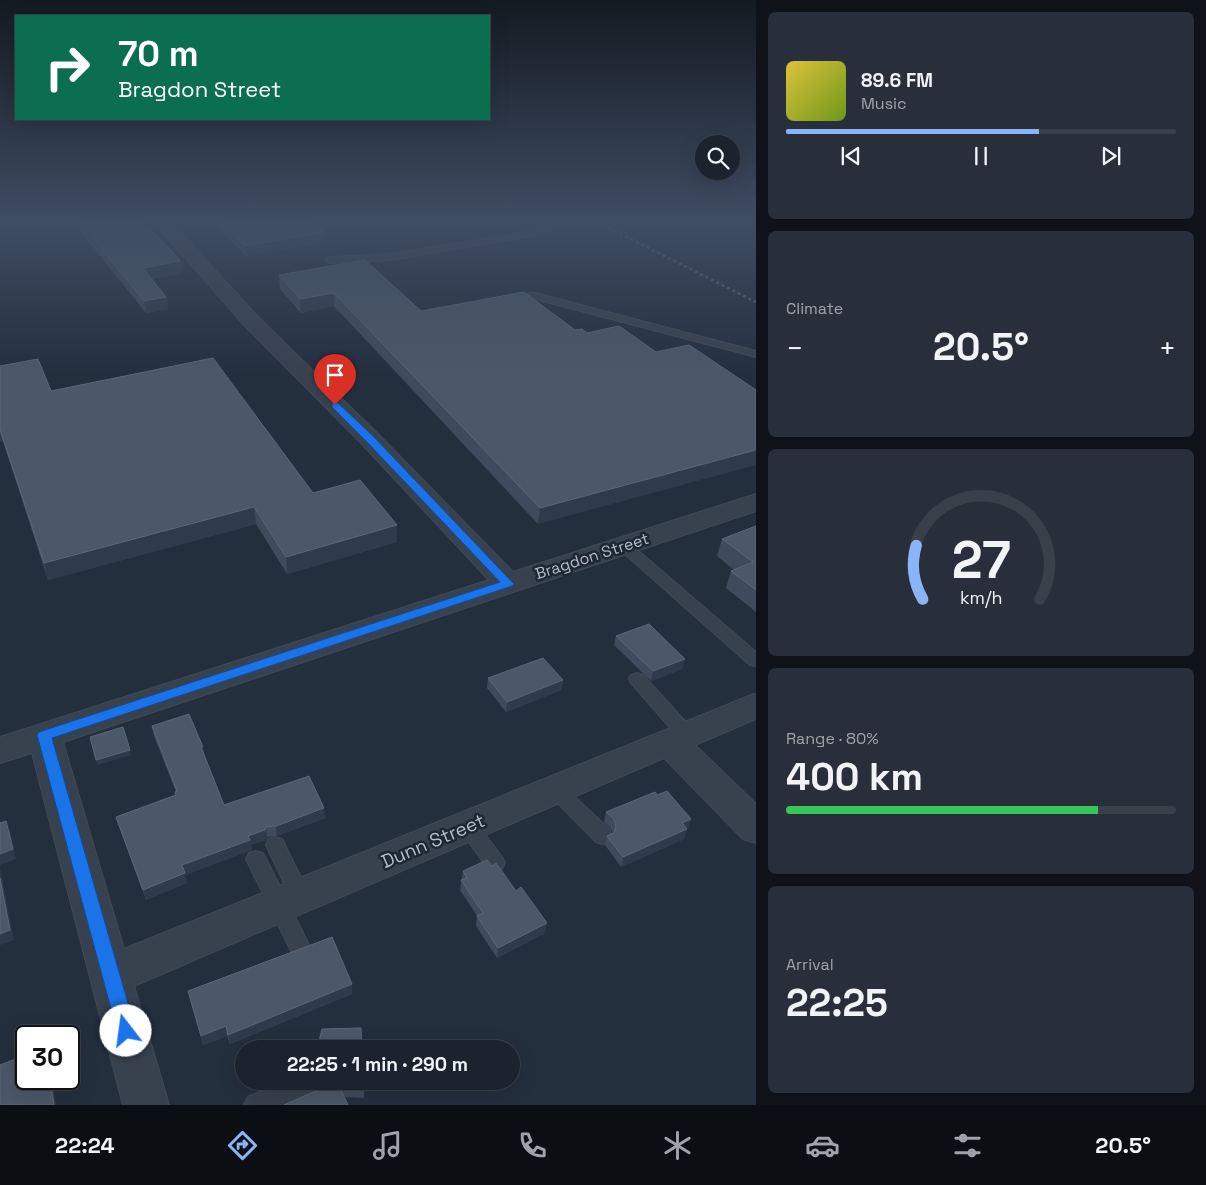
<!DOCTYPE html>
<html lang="en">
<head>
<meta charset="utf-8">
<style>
  body { margin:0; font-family:"Space Grotesk",sans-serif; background:#282f3a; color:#f1f3f6; height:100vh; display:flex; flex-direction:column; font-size:19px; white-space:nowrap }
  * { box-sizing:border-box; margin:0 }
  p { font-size:16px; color:#a0a4aa }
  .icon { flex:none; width:28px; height:28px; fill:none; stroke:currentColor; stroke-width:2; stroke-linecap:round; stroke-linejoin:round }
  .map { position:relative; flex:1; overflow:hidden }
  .details { display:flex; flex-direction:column; gap:12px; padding:12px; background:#0f1319; width:450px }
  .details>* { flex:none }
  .banner { position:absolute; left:15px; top:15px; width:475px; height:105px; border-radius:0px; box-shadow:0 5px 20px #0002,0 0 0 1px #39404a; background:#0b6e4f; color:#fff; overflow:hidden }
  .fabs { position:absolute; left:695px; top:135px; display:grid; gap:10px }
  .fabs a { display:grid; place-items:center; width:45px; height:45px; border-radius:50%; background:#1b232e; box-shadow:0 5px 20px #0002,0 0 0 1px #39404a; font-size:25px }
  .speed { position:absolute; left:15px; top:1025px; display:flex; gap:10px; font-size:25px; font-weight:700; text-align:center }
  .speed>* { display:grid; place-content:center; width:65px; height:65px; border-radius:50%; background:#1b232e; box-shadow:0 5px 20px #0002,0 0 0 1px #39404a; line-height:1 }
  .speed .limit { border:2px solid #111; border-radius:8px; background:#fff; color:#111 }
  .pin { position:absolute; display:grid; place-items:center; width:42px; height:42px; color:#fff; margin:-51px -21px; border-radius:50% 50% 50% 0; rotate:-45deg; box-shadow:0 0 5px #0007 }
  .pin .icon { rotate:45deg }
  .me { position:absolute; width:55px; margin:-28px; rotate:345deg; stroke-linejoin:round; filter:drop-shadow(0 0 4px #0008) }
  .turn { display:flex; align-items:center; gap:18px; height:105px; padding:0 20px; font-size:22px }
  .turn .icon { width:65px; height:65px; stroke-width:2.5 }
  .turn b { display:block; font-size:35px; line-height:42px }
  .big { font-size:38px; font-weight:600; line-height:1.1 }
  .details .widget { flex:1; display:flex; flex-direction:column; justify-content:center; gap:8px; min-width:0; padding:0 18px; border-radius:8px; background:#282f3a }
  .details .dial { align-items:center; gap:0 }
  .dial svg { height:130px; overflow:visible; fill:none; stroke:#39404a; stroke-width:7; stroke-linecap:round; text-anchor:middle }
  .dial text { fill:#f1f3f6; stroke:none }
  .song { display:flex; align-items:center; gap:15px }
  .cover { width:60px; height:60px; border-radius:8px; background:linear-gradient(135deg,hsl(50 70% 55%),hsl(80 70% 35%)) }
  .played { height:5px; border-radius:2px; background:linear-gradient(90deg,#8ab4f8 65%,#39404a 65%) }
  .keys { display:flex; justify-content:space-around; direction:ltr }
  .heat { display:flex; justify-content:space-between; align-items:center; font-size:28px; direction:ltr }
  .charge { height:8px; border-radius:4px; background:linear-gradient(90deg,#34c759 80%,#39404a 0) }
  .trip { position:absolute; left:235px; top:1040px; width:285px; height:50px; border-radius:25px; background:#1b232e; box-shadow:0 5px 20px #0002,0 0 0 1px #39404a; font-weight:600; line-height:50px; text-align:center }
  .tabs { display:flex; height:80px; justify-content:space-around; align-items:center; background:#0b0e12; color:#a0a4aa }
  .tabs .icon { width:35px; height:35px }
  .tabs .on { color:#8ab4f8 }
  .tabs b { font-size:22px; color:#f1f3f6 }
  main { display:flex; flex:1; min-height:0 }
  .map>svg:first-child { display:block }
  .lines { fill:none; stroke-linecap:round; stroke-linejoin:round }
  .service-casing { stroke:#414a57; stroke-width:2 }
  .minor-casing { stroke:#414a57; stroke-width:2 }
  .service { fill:#38414e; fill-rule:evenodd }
  .minor { fill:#38414e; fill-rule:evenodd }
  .rail { stroke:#5a6575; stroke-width:2.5; stroke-dasharray:3 3; stroke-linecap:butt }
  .wall { fill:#3f4b5c }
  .shaded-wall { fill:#2f3b4b }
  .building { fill:#4b5868; stroke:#5c6777 }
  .route { fill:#1a73e8; stroke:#114b97 }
  .labels { text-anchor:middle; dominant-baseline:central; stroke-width:5; stroke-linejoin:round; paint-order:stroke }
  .street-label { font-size:16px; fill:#b4bcc9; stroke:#1d2633 }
  .near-street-label { font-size:19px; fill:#b4bcc9; stroke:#1d2633 }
</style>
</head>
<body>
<main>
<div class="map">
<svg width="756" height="1105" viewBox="0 0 756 1105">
  <rect width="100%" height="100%" fill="#242f3e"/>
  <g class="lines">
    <defs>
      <path id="service" d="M547,229H550V233L391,260L329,263L325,260L329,257L391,254Z
        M535,293L756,351V357L535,299L512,300L507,297L512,294Z
        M623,541L628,542L756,652V666L750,665L618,548L616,545Z
        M637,673L643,675L693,730L695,735L693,740L687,741L681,740L631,683L629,679L631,675Z
        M556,783L562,785L610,830L612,836L610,842L603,844L596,842L550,795L547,790L550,785Z
        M468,818L475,821L502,857L505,863L502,869L495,871L488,869L461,831L459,826L461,821Z
        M275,837L282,839L307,890L310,896L307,902L300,905L293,902L266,845L268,839Z
        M256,851L263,853L307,941L310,948L307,955L300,958L293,955L246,859L249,853Z
        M285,1081H327L329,1085L325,1093L283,1105H244L248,1097Z"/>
      <path id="minor" d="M152,220H169L259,318L378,434L513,572L756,494V511L63,742L124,949L754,694L756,695V719L695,745L756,804V843L743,839L664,758L134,986L169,1105H123L32,753L0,763V737L489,580L362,444L245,326Z"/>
    </defs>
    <use href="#service" class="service-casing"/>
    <use href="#minor" class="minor-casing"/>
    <use href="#service" class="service"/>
    <use href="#minor" class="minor"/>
    <path class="rail" d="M593,220L756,302"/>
  </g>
  <path class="wall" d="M71,220H142L181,261L182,273L152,279L166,297L168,309L146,313Z
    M212,220H311L326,242L246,256L223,232L222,229Z
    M279,275L421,311L575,330L538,524L334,306L301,313L280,289Z
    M0,366L51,391L313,493L397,542L287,574L256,524L48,580L3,441H0Z
    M756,526V612L726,588L731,571L734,570L717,556L722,539Z
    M616,636L682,669L651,681L614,645Z
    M488,678L563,680L561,690L506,712L487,688Z
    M152,726L205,757L224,805L325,818L277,836L267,837L266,840L251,845L252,850L185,875L187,883L146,900L119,827L116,817L175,795V792H176L154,736Z
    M657,795L691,819L688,829H687L684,839L621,867L605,845L607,836L613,833L611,829L604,822L606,812Z
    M463,871L545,933L497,958L476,926L477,916L460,890Z
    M188,991L352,994L230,1044L227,1036L203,1045Z
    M328,1081H364V1098L344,1097L328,1086Z"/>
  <path class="shaded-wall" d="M325,232L326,242L246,256L245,246Z
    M181,261L182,273L145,280L143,268Z
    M334,293V306L301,313L300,299Z
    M166,297L168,309L146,313L144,301Z
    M0,431L3,441H0Z
    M756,450V465L538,524L540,508Z
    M254,507L256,524L48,580L44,563Z
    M397,525V542L287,574L286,557Z
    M685,659L682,669L651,681L653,671Z
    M563,680L561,690L506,712L507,702Z
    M201,747H203L205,757Z
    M130,750L131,755L97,765L96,760Z
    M324,808L325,818L277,836L276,826Z
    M691,819L688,829H687L684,839L621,867L623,857L682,823Z
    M6,821L10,831L16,859L0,865V854Z
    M266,827L267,837L266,840L251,845L252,850L185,875L187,883L146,900L143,890L182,865Z
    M0,868L14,940L0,945Z
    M547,923L545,933L497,958L498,948Z
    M352,984V994L230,1044L228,1035Z
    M226,1026L227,1036L203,1045L201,1036Z
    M50,1079H52L56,1105H54Z"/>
  <path class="building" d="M78,220H142L181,261L143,268L166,297L144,301Z
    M222,220H311L325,232L245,246L222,222H224Z
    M365,260L421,311L524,292L575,330L582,329L587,333L619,326L656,352L689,345L756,390V450L540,508L334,293L300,299L279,275Z
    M213,358L313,493L360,480L397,525L286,557L254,507L44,563L0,430V366L38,359L51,391Z
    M756,526V590L731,571L753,562L722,539Z
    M649,624L685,659L653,671L616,636Z
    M543,658L563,680L507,702L488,678Z
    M189,714L203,747H201L224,805L309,776L324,808L276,826L266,827L265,830L248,836L250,840L182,865L185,873L143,890L116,817L176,795L175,792L177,791L152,726Z
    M123,727L130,750L96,760L90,737Z
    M667,791L691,819L682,823L687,829L623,857L607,836L614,833L616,826L614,819L606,812L655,792L657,795Z
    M6,821L13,849L0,854V823Z
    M487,860L492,866L496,863L516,891L521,887L547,923L498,948L477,916L483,913L461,880L467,878L463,871Z
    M0,878L10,930L0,934Z
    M332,937L352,984L228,1035L226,1026L201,1036L188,991Z
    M361,1028L362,1049H317L322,1029Z
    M26,1055V1079H50L54,1105H0V1065Z
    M330,1081H364V1085L338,1084L348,1105H284L332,1084Z"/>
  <linearGradient id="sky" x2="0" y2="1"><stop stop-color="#141a22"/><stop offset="0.59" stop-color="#3f4d63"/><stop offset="1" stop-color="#3f4d63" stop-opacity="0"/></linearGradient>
  <rect width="756" height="375" fill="url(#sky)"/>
  <path class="route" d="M332,403H338L373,436L514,584L512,586L52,738L136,1031L133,1037L126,1040L120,1037L117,1031L37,735L39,732L500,582L366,441L332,407Z"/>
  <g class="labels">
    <g class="street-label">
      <text transform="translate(592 556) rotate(-18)">Bragdon Street</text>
    </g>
    <g class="near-street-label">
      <text transform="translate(433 841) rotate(-23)">Dunn Street</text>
    </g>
  </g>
</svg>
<div class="fabs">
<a><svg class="icon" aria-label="search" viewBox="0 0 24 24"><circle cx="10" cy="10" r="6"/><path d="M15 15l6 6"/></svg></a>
</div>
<div class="speed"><div class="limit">30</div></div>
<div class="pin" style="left:335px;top:405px;background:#d93025"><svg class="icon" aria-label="arrive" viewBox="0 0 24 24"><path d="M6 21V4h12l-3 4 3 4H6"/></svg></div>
<svg class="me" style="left:126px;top:1031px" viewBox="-20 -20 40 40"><circle r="19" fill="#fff"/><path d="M0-13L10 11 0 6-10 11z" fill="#1a73e8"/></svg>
<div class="trip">22:25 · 1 min · 290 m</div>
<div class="banner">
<div class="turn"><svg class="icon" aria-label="right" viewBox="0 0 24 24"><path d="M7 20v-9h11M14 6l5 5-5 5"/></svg><div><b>70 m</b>Bragdon Street</div></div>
</div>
</div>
<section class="details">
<div class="widget">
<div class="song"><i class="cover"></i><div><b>89.6 FM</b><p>Music</p></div></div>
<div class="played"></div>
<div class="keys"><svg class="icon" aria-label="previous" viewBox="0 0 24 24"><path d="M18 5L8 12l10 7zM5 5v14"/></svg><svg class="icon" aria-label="pause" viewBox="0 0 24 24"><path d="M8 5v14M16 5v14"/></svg><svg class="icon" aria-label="next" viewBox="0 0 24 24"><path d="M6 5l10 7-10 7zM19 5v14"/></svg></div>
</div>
<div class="widget"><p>Climate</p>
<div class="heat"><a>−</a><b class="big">20.5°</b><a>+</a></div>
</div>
<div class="widget dial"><svg viewBox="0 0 100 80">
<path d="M14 69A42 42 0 1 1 86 69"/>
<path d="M14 69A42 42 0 0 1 10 36" stroke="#8ab4f8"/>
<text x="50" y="56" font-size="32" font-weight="700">27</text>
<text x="50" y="72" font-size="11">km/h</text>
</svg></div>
<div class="widget"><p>Range · 80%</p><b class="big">400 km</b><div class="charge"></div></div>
<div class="widget"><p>Arrival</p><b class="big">22:25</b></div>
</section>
</main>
<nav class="tabs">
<b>22:24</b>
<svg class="icon on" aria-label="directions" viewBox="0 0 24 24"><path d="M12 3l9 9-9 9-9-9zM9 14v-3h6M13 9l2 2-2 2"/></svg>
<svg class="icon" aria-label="music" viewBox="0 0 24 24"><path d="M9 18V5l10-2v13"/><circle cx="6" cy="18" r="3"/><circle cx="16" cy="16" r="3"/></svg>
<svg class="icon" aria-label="phone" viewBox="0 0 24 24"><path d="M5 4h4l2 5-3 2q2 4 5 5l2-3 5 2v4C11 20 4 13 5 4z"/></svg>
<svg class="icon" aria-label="climate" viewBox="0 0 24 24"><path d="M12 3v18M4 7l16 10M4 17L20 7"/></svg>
<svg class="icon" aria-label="car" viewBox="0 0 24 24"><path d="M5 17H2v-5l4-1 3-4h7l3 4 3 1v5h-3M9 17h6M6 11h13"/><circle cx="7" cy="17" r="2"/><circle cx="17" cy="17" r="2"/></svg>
<svg class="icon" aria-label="filters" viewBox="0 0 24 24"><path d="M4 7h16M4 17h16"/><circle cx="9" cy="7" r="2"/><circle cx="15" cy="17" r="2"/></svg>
<b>20.5°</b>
</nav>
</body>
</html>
